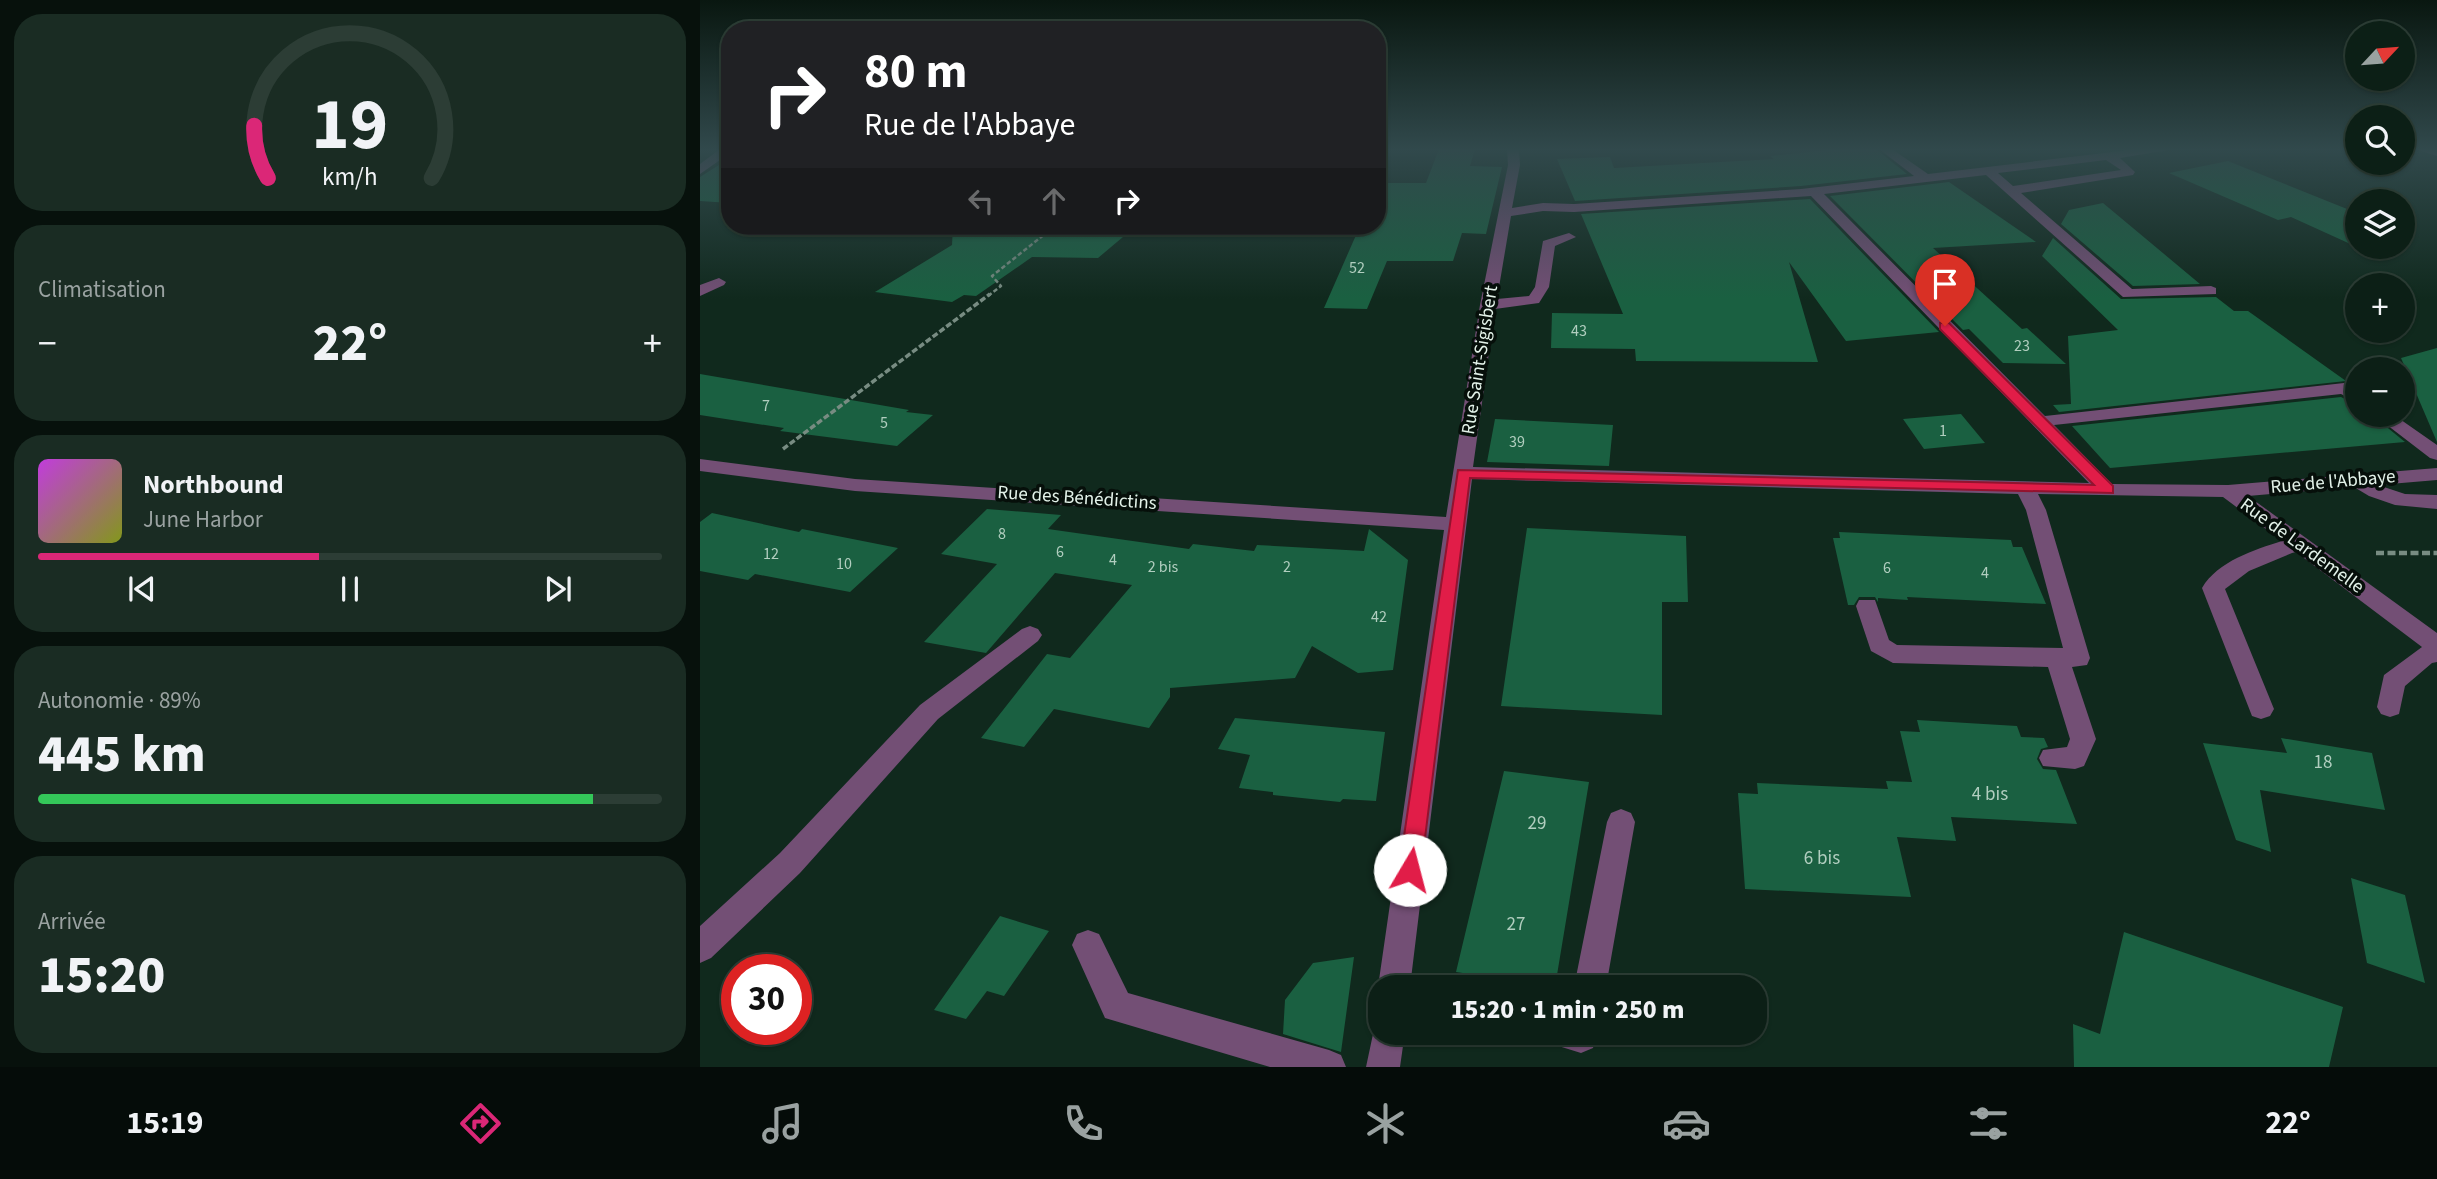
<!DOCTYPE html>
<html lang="fr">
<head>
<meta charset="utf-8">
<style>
  body { margin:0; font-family:"Source Sans 3",sans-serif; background:#1a2c23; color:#f1f3f6; height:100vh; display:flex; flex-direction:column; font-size:26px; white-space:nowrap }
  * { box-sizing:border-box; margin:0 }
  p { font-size:23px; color:#9aa2a1 }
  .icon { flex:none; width:38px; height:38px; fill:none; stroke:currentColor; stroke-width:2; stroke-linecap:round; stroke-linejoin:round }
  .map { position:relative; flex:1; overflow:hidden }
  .drawer { display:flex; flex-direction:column; gap:14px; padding:14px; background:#07110c; width:700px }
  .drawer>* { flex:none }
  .top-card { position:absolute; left:21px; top:21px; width:665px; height:214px; border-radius:28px; box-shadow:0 2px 5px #0004,0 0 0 2px #2c3d35; background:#202124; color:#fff; overflow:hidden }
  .needle { width:46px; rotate:64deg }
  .tools { position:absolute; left:1645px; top:21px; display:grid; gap:14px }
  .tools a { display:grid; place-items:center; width:70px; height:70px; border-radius:50%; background:#0c1f16; box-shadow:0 2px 5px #0004,0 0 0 2px #2c3d35; font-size:35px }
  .speed { position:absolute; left:21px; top:954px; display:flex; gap:14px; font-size:35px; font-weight:700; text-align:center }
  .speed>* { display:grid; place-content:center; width:91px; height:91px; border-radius:50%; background:#0c1f16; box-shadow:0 2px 5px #0004,0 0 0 2px #2c3d35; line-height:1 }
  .speed .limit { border:10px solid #d22; background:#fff; color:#111 }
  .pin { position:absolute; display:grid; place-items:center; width:60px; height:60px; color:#fff; margin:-72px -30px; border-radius:50% 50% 50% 0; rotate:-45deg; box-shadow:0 0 7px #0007 }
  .pin .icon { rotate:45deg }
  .me { position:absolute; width:77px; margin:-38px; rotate:8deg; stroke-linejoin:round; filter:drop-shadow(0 0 5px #0008) }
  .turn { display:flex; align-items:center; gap:24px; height:147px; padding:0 28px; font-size:32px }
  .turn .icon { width:91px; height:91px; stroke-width:2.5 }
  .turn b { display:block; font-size:49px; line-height:60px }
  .lanes { display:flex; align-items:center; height:66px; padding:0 28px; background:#0003; justify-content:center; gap:35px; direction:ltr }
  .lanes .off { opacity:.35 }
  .big { font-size:52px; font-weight:800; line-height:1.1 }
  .drawer .tile { flex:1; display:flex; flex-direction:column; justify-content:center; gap:10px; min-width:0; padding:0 24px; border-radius:28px; background:#1a2c23 }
  .drawer .dial { align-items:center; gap:0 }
  .dial svg { height:182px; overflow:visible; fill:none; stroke:#2c3d35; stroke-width:7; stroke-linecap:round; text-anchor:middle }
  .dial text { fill:#f1f3f6; stroke:none }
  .song { display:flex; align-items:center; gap:21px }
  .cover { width:84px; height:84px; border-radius:10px; background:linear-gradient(135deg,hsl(290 70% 55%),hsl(70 70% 35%)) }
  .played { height:7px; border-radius:4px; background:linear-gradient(90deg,#db2777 45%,#2c3d35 45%) }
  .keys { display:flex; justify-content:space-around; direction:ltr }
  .heat { display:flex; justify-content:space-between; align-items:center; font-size:38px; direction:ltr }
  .charge { height:10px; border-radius:5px; background:linear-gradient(90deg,#34c759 89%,#2c3d35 0) }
  .trip { position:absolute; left:668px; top:975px; width:399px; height:70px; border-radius:28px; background:#0c1f16; box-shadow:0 2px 5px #0004,0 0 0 2px #2c3d35; font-weight:800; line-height:70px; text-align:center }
  .menu { display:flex; height:112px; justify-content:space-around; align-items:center; background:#050c09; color:#9aa2a1 }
  .menu .icon { width:49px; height:49px }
  .menu .active { color:#db2777 }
  .menu b { font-size:32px; color:#f1f3f6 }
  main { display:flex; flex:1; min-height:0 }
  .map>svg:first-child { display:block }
  .building { fill:#1a6041 }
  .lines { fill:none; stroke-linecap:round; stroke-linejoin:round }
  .path-far2 { stroke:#788c82; stroke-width:2.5; stroke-dasharray:4.5 2.5; stroke-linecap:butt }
  .path-far1 { stroke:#788c82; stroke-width:3.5; stroke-dasharray:6 2.5; stroke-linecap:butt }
  .path { stroke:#788c82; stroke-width:4.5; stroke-dasharray:8 3.5; stroke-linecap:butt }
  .minor { fill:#734f75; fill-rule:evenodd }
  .route { fill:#e11d48; stroke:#92132f; stroke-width:2 }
  .labels { text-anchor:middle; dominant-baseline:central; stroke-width:7; stroke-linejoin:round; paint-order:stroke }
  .number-label { font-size:16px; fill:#b1cebf }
  .street-label { font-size:19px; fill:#e3f2e9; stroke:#060f0a }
  .near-number-label { font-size:19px; fill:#b1cebf }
</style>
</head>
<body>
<main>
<section class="drawer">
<div class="tile dial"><svg viewBox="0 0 100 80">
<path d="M14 69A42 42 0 1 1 86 69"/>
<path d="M14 69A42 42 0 0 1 8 46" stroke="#db2777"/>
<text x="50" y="56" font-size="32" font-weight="700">19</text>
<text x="50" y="72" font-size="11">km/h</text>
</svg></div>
<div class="tile"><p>Climatisation</p>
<div class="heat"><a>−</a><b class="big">22°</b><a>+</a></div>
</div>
<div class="tile">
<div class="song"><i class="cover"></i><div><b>Northbound</b><p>June Harbor</p></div></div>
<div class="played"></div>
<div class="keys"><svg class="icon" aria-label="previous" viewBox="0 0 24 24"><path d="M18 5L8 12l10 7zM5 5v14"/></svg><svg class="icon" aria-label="pause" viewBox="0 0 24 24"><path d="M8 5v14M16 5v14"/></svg><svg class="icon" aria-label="next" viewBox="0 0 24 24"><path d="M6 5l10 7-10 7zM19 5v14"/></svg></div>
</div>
<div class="tile"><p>Autonomie · 89%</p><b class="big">445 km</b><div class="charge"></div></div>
<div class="tile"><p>Arrivée</p><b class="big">15:20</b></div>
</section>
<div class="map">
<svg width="1737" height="1067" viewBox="0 0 1737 1067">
  <rect width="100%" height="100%" fill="#10291d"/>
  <path class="building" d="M739,149H775L770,166L802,167L786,234L762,233L753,261H687L667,309L624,308L660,226H677L679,183H726Z
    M1138,149H1176L1207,174L1101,186L875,201L857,159L910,157L914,168L1074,159L1070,156Z
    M30,158V203L0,201V177Z
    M1528,161L1657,213V247L1591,217L1578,220L1469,173Z
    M1249,182L1336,242L1233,248L1322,329L1327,328L1366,364L1303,363L1269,329L1263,330L1130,196Z
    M1110,199L1239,332L1146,341L1089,262L1118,362L936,361L935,349L851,348L852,313L923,314L881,214Z
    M1403,203L1500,284L1433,286L1361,224L1369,210Z
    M253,226H436L398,258L332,257L276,296L264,295L252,302L175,292L252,245Z
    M1353,238L1421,299L1516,297L1534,311H1548L1646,381L1359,412L1353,405L1371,404L1368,336L1418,330L1342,256Z
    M1737,348V442L1701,358Z
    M0,374L209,410L206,412L233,415L197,446L80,431L84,428L0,415Z
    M1641,397L1657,405V415H1672L1705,442L1410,468L1372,426Z
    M1261,414L1285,443L1224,449L1203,419Z
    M795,419L913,425L909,466L787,462Z
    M287,509L361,515L348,529L489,549L493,544L554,551L557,545L664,551L669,529L708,560L693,670L658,673L612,646L595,678L470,688V697L449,728L354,709L324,747L281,738L347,654L370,658L432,585L355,573L286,653L224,642L297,564L241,554Z
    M12,513L99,532L102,529L198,548L150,592L55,574L48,580L0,571V522Z
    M827,528L986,536L988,602H962V715L801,706Z
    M1139,532L1311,540L1313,547H1322L1346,604L1207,597L1208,600L1178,598V602L1175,597H1159L1154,605H1148L1133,538H1140Z
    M535,718L685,732L676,801L643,799L640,802L573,795V792L539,788L550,755L518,749Z
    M1217,720L1317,726L1321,737L1344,738L1348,747L1341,749L1337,759L1343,769L1356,770L1377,824L1251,817L1256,841L1197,837L1211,897L1045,889L1038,793L1058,794L1057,783L1188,789L1186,781L1212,782L1200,731L1220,732Z
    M1581,738L1672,753L1685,810L1560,790L1571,852L1536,840L1503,743L1587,753Z
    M804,771L889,782L855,987L756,972Z
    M1651,878L1705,895L1725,983L1667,963Z
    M300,916L349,931L304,996L287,991L266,1019L234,1010Z
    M1424,932L1643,1007L1629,1067H1374L1373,1024L1400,1034Z
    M654,957L641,1052L583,1034L585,1000L613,963Z"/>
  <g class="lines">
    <path class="path-far2" d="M288,296L301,286L292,276L355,226"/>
    <path class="path-far1" d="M83,449L290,294"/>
    <path class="path" d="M1676,553H1737"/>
    <path class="minor" d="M20,149H30V153L0,174V164Z
      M807,149H819L820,165L812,208L843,203L874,204L1101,189L1214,176L1179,149H1192L1228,174L1438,149H1475L1420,158L1435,172L1433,175L1321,193L1432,289L1511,286L1516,288V294L1423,297L1286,175L1124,194L1345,416L1644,383L1657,389V402L1641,394L1354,425L1412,484L1528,485L1737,468V480L1678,485L1705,494L1737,495V509L1695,505L1669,496L1654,487L1548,496L1737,633V662L1732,663L1705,686L1699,714L1690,717L1681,714L1677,707L1684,675L1722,647L1596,552L1592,553L1549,571L1525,589L1574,709L1570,716L1561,719L1552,716L1502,588C1518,561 1554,550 1582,541L1523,497L1338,494L1346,510L1390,658L1387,665L1372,667L1396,739L1384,766L1375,769L1343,766L1339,758L1343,750L1367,747L1370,739L1348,667L1193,663L1171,651L1156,606L1159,600H1175L1189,640L1197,645L1363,648L1326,510L1318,494L772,479L710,987H681V994L678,987L744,530L155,491L0,471V459L155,479L746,517L780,305L808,165ZM1406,160L1421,170L1313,186L1298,173ZM1111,196L1389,483L773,467L795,309L839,303L849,287L855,246L876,237L869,233L843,241L835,287L829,296L797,299L811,216L843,211L874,212Z
      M1720,149H1737V156L1721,151Z
      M19,278L26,282L24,285L0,296V285Z
      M1674,415H1694L1737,445V460L1730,458Z
      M330,626L338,629L342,635L338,641L238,719L100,873L11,958L0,963V926L80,853L220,705L322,629Z
      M921,809L931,813L935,822L906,987H874L907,822L911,813Z
      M388,930L399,934L428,993L629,1050L641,1055L646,1067H570L405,1018L372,945L377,934Z
      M681,1018V1032H705L700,1067H666L676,1020Z
      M848,1032H898L893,1048L881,1053L852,1044Z"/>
  </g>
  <linearGradient id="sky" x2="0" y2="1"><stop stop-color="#091710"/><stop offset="0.5" stop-color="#31494c"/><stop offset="1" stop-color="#31494c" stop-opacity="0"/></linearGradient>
  <rect width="1737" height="299" fill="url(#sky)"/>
  <path class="route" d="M1240,323H1249L1413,486V493L770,478L721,870L718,878L710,881L702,878L699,870L758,470L1394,485L1240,329Z"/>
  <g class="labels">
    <g class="number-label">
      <text x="657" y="268">52</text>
      <text x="879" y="331">43</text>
      <text x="1322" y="346">23</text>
      <text x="66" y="406">7</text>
      <text x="184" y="423">5</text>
      <text x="1243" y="431">1</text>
      <text x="817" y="442">39</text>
      <text x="302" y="534">8</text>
      <text x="360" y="552">6</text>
      <text x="71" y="554">12</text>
      <text x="413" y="560">4</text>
      <text x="144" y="564">10</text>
      <text x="463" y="567">2 bis</text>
      <text x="587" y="567">2</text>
      <text x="1187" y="568">6</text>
      <text x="1285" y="573">4</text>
      <text x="679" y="617">42</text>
    </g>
    <g class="street-label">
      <text transform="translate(780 360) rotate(-81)">Rue Saint-Sigisbert</text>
      <text transform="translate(1633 482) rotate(-5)">Rue de l'Abbaye</text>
      <text transform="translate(377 498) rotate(4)">Rue des Bénédictins</text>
      <text transform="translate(1602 546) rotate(36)">Rue de Lardemelle</text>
    </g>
    <g class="near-number-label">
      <text x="1623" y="762">18</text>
      <text x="1290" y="794">4 bis</text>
      <text x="837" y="823">29</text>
      <text x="1122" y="858">6 bis</text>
      <text x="816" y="924">27</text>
    </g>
  </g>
</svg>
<div class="tools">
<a><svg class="needle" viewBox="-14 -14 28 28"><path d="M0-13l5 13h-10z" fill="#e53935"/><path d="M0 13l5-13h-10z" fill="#9aa2a1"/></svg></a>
<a><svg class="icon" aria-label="search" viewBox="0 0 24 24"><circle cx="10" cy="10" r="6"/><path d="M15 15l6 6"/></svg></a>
<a><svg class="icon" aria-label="layers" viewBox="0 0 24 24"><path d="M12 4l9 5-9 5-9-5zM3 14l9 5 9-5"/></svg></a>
<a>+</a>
<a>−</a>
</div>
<div class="speed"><div class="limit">30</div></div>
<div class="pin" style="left:1245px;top:326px;background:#d93025"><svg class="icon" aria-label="arrive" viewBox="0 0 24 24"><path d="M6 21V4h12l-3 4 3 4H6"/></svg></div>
<svg class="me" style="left:710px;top:870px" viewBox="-20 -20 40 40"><circle r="19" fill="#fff"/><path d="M0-13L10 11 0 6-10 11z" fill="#e11d48"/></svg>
<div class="trip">15:20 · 1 min · 250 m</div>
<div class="top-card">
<div class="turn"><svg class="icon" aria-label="right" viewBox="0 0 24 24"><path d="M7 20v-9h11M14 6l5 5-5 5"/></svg><div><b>80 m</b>Rue de l'Abbaye</div></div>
<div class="lanes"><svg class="icon off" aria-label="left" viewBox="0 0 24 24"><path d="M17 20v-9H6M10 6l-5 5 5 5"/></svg><svg class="icon off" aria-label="ahead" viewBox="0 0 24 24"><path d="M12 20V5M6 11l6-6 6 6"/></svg><svg class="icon" aria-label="right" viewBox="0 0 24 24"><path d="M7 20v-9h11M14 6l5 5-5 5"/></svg></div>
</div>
</div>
</main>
<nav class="menu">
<b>15:19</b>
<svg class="icon active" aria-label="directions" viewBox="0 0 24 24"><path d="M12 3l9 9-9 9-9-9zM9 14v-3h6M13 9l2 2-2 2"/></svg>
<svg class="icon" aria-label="music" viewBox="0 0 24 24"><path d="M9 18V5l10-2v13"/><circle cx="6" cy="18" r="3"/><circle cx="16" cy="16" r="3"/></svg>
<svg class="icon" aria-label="phone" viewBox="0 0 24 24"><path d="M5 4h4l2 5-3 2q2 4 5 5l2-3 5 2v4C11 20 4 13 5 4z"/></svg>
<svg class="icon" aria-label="climate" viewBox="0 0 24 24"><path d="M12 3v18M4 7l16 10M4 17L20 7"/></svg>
<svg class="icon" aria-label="car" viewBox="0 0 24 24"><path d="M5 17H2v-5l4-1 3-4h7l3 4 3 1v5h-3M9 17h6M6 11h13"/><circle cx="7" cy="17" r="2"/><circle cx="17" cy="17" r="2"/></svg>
<svg class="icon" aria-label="filters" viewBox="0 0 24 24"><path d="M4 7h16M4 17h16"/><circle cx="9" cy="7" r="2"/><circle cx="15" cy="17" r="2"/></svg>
<b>22°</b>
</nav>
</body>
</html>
